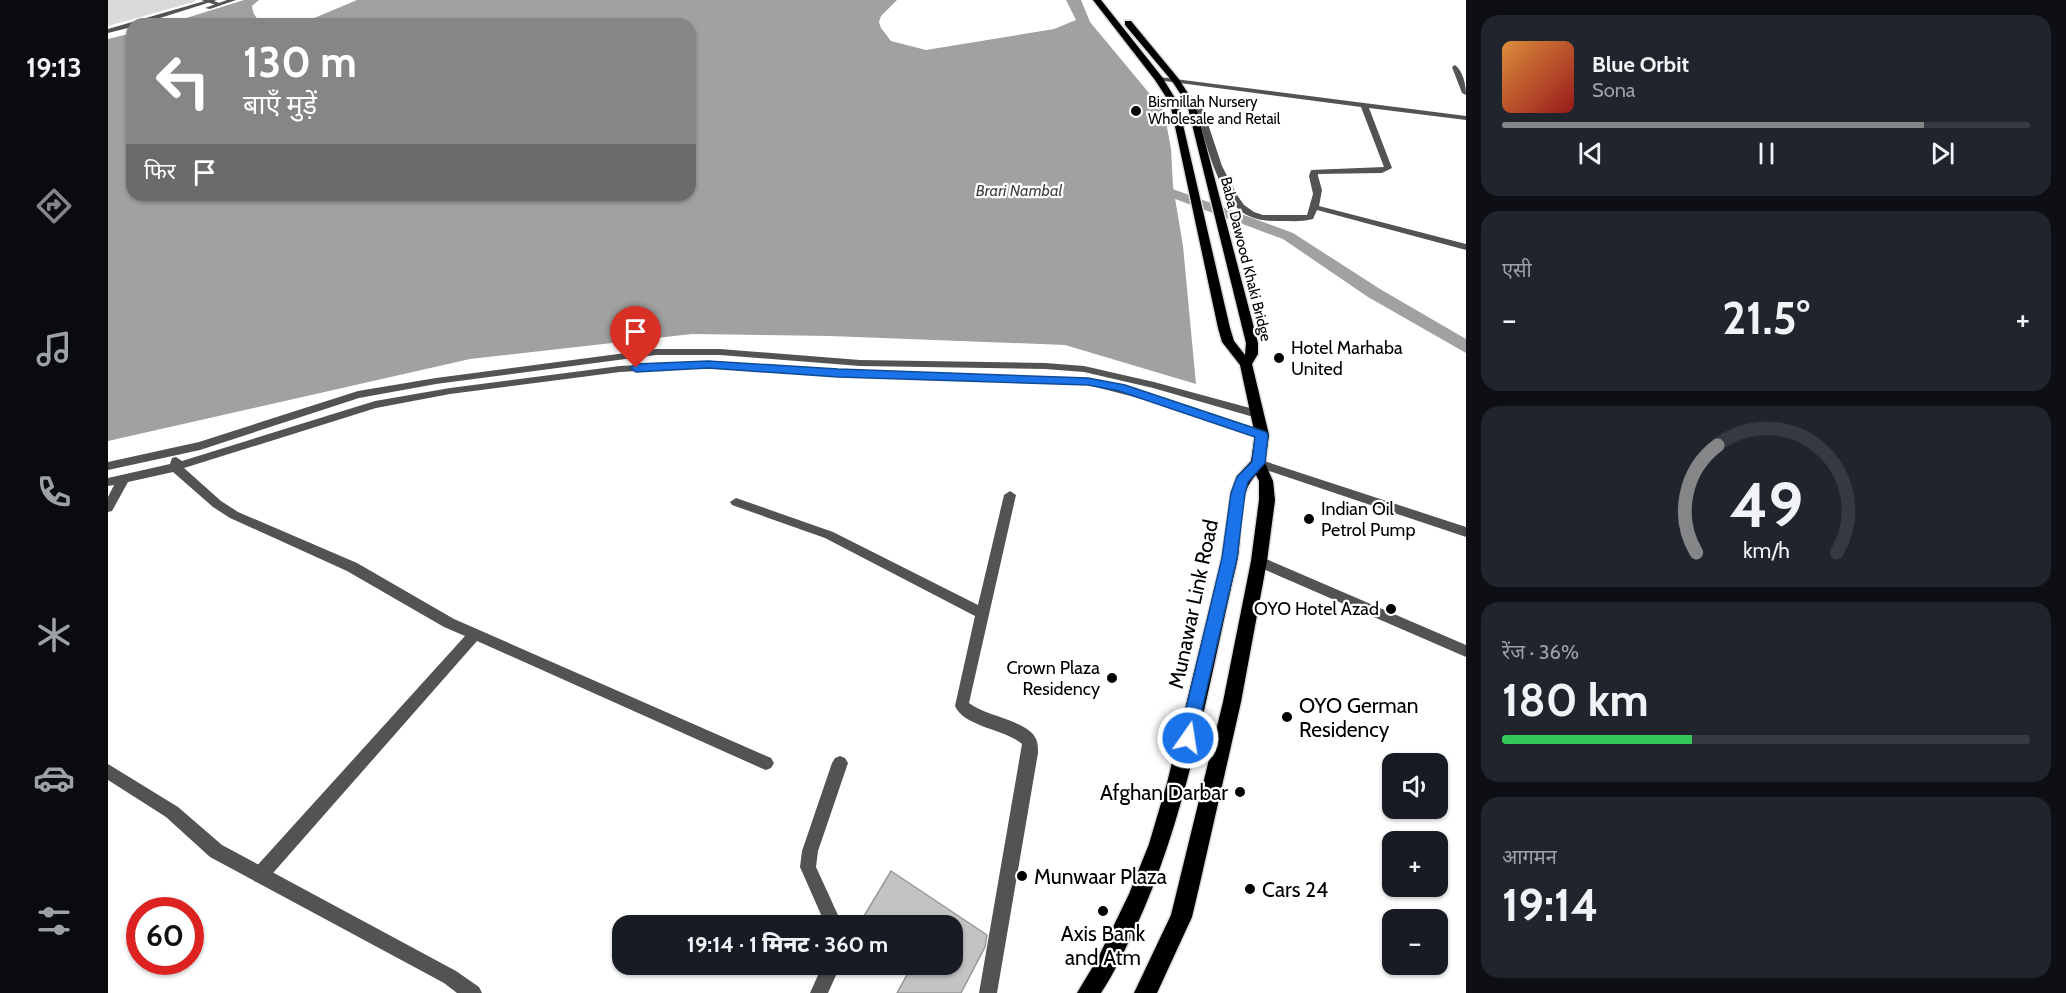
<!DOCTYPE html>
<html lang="hi">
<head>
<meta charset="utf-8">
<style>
  body { margin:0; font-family:Cabin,"Noto Sans Devanagari",sans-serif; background:#20242c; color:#f1f3f6; height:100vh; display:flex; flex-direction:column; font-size:22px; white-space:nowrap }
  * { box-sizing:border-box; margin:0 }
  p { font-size:20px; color:#9ea1a6 }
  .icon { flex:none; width:33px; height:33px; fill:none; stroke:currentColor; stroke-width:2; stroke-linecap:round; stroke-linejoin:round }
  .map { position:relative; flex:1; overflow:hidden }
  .sheet { display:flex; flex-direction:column; gap:15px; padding:15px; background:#0d0f14; width:600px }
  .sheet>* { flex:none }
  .guide { position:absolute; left:18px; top:18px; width:570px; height:183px; border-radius:18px; box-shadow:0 2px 4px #0004; background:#858687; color:#fff; overflow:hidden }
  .buttons { position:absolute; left:1274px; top:753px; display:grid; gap:12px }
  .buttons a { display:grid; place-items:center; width:66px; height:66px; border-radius:12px; background:#171b24; box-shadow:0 2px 4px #0004; font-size:30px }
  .speed { position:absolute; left:18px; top:897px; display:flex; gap:12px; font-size:30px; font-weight:700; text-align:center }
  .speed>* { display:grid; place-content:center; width:78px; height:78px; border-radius:50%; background:#171b24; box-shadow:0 2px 4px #0004; line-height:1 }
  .speed .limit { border:9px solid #d22; background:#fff; color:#111 }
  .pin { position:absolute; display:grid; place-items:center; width:51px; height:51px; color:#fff; margin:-62px -26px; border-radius:50% 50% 50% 0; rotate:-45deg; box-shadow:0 0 6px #0007 }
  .pin .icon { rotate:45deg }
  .me { position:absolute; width:66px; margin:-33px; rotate:13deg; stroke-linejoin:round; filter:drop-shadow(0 0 4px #0008) }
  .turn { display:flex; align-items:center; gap:21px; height:126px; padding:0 18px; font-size:27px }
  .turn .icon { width:78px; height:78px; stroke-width:2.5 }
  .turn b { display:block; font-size:42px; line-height:51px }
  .then { display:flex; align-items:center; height:57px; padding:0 18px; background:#0003; gap:12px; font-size:22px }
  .big { font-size:45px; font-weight:800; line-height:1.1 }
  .sheet .widget { flex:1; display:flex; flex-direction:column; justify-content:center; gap:9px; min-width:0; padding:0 21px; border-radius:18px; background:#20242c }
  .sheet .dial { align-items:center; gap:0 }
  .dial svg { height:156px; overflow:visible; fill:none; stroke:#363941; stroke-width:7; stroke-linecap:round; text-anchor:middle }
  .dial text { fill:#f1f3f6; stroke:none }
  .song { display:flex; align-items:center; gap:18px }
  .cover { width:72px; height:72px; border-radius:9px; background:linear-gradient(135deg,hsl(30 70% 55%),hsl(0 70% 35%)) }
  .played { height:6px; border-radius:3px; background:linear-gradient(90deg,#858687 80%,#363941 80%) }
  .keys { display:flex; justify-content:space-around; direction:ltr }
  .heat { display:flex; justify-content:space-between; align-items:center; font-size:33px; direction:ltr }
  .charge { height:9px; border-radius:4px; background:linear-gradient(90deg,#34c759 36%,#363941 0) }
  .trip { position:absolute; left:504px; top:915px; width:351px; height:60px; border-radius:18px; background:#171b24; box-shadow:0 2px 4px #0004; font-weight:800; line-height:60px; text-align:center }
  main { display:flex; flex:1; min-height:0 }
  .dock { display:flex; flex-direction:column; width:108px; justify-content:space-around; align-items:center; background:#090b0e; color:#9ea1a6 }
  .dock .icon { width:42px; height:42px }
  .dock .active { color:#858687 }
  .dock b { font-size:27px; color:#f1f3f6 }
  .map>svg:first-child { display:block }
  .green { fill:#dadada }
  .water { fill:#a1a1a1 }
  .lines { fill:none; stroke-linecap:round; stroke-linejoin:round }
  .canal { fill:#a1a1a1; fill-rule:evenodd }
  .building { fill:#c3c3c3; stroke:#979797; stroke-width:1.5 }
  .primary-casing { stroke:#dbdbdb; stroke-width:3 }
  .minor { fill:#535353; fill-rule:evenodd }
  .tertiary { fill:#535353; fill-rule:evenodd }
  .primary { fill:#000; fill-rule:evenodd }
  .route { fill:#1a73e8; stroke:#114b97; stroke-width:1.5 }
  .poi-dot { fill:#000; stroke:#fff; stroke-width:2 }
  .labels { text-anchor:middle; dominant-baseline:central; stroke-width:4.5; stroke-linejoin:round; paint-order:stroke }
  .far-poi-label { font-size:15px; fill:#000; stroke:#fff; text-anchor:start }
  .far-street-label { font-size:15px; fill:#000; stroke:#fff }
  .far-water-label { font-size:16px; font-style:italic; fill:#424242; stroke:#fff }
  .poi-label { font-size:18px; fill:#000; stroke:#fff; text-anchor:start }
  .near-street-label { font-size:21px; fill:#000; stroke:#fff }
  .near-poi-label { font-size:21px; fill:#000; stroke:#fff; text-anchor:start }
</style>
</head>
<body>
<main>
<nav class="dock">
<b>19:13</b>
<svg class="icon active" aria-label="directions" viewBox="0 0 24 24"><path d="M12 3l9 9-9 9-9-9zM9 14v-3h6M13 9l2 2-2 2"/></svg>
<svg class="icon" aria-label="music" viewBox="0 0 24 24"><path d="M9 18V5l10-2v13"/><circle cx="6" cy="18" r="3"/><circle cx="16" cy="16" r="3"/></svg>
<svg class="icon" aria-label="phone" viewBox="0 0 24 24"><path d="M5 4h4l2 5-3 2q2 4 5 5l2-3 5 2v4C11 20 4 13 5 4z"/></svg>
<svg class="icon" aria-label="climate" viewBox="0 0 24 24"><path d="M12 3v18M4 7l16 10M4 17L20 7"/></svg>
<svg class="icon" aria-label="car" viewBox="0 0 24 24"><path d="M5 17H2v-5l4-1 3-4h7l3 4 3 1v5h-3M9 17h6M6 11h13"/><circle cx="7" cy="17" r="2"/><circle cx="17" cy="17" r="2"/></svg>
<svg class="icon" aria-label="filters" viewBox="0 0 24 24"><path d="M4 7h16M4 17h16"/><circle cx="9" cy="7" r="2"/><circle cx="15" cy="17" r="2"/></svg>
</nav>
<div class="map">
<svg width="1358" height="993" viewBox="0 0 1358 993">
  <rect width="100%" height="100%" fill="#fff"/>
  <path class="green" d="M0,0H86L89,1L0,26Z"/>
  <path class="water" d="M136,0H151L144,6C145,16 150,21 159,24H59Z
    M249,0H789L773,16L771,22L773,28L783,41L818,50L946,29L968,20L958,0H973L982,22L1056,111L1063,149L1065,186L1075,246L1088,384L957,345L722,336L584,334L362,359L0,441V39L24,33V195H582V24H192Z"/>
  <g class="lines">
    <path class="canal" d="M1040,180L1185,233L1272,289L1358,339V353L1260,297L1175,239L1035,187L1033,184Z"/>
  </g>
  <path class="building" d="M783,871L879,935L877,947L853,993H789L805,964H844V926H750Z"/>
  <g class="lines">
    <defs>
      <path id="primary" d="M985,0H993L1054,77L1070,103L1122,328L1126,341L1137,355L1138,343L1079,104L1064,81L1017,25V21H1023L1070,78L1087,104L1150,343V354L1144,364L1161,435L1157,463L1165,481L1167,500L1159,561L1133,702L1092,883L1084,917L1049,993H1026L1063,915L1115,702L1143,561L1151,500V481L1148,475C1129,494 1134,531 1130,557C1128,568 1125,578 1123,588C1097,703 1077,821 1027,929C1016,951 1007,972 993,993H969L990,958L1021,894L1041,844L1059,783L1114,557L1123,493L1129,476L1143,461L1147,435L1132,365L1114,342L1110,328L1062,103L1047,80Z"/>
    </defs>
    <use href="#primary" class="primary-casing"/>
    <path class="minor" d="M93,0H103L114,4L111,6Z
      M1347,65C1355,71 1358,85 1358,95L1354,93L1344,67Z
      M1051,77L1358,116V120L1261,108L1284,168L1274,173L1210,174V176L1214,190L1211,206L1358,244V250L1209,210L1205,219C1194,222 1184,221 1173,221C1163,221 1151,221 1141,216C1110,202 1097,137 1087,107L1077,101V97H1083L1094,106L1114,166L1129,195L1136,205L1146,212L1155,215H1199L1205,194L1201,176L1203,170L1276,167L1253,107L1049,80V78Z
      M548,349H612L752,360L937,363L976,366L1046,382L1153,411L1154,414L1149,418L1045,388L976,372L937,369L752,366L612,355H548L328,384L251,398L92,450L0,470V462L91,442L250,391L328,378Z
      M600,361L730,370L980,379L1050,396L1158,432L1160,435L1154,439L1042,401L980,385L730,376L600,367L512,372L342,394L268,408L76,468L113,501L130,512L249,563L346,619L663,758L666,763L663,768L658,770L653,768L369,641L158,881L152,883L146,881L144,875L146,869L357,636L336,627L239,571L122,518L105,507L65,472L20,482L4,511L0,512V497L6,485L0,486V478L62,464L64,458L68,457L74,461L267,401L342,388L512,366Z
      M1150,459L1358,527V537L1146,466L1144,463Z
      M902,491L908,495L861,703C877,716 921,721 928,739C930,743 930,748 930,753L889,993H871L914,744C897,729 856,727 847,706L867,616L717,538L624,505L622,502L628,498L725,532L870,605L896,495Z
      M1151,556L1358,645V657L1146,565L1145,561L1146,557Z
      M732,756L737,758L740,763L710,851L708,867L735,926H718L692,867L694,851L724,763L727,758Z
      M715,964H733L720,993H702Z"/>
    <path class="tertiary" d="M100,0H109L33,24H24V27L0,33V29Z
      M119,0H128L102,9L97,8Z
      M0,764L70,807L114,845L348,971L371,987L374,993H349L336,983L102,857L58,817L0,780Z"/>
    <use href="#primary" class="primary"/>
  </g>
  <path class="route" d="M600,361L730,369L980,378L1017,385L1158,432L1160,435L1157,463L1140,482L1137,493L1129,558L1086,744L1080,746L1074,744L1071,738L1114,558L1123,493L1129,477L1144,462L1147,437L1011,391L980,385L730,377L600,368L528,372L522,368L528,364Z"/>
  <g class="poi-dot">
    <circle cx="1028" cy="111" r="6"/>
    <circle cx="1171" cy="358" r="6"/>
    <circle cx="1201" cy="519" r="6"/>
    <circle cx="1283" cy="609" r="6"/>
    <circle cx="1004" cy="678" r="6"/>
    <circle cx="1179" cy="717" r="6"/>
    <circle cx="1132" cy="792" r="6"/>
    <circle cx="914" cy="876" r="6"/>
    <circle cx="1142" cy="889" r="6"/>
    <circle cx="995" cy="911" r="6"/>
  </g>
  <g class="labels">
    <g class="far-poi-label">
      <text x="1040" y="102">Bismillah Nursery<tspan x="1040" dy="17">Wholesale and Retail</tspan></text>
    </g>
    <g class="far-street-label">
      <text transform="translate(1138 259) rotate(76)">Baba Dawood Khaki Bridge</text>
    </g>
    <g class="far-water-label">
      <text x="911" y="190">Brari Nambal</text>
    </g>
    <g class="poi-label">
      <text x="1183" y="348">Hotel Marhaba<tspan x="1183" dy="21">United</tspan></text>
      <text x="1213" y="509">Indian Oil<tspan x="1213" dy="21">Petrol Pump</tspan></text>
      <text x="1271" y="609" text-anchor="end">OYO Hotel Azad</text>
      <text x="992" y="668" text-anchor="end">Crown Plaza<tspan x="992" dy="21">Residency</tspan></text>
    </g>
    <g class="near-street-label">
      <text transform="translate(1085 604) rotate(-78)">Munawar Link Road</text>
    </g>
    <g class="near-poi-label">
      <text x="1191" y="705">OYO German<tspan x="1191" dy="24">Residency</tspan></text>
      <text x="1120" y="792" text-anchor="end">Afghan Darbar</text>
      <text x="926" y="876">Munwaar Plaza</text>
      <text x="1154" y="889">Cars 24</text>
      <text x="995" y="933" text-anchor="middle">Axis Bank<tspan x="995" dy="24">and Atm</tspan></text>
    </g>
  </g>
</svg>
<div class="buttons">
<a><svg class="icon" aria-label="sound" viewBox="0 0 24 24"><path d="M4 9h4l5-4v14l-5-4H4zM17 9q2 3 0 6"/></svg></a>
<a>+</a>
<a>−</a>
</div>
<div class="speed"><div class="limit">60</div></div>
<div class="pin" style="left:528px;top:368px;background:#d93025"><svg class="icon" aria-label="arrive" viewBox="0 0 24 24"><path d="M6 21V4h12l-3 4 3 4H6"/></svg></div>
<svg class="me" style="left:1080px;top:738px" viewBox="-20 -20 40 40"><circle r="17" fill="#1a73e8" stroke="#fff" stroke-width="3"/><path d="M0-11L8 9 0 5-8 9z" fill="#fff"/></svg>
<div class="trip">19:14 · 1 मिनट · 360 m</div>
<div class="guide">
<div class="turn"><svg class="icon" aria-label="left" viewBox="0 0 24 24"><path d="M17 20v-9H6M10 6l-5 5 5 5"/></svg><div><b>130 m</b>बाएँ मुड़ें</div></div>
<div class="then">फिर<svg class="icon" aria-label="arrive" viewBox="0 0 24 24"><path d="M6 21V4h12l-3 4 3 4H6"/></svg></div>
</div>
</div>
<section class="sheet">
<div class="widget">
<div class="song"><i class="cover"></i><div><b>Blue Orbit</b><p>Sona</p></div></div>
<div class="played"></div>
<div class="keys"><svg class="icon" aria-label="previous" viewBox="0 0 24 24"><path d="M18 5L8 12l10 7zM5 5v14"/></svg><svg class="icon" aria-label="pause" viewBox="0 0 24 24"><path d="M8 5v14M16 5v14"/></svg><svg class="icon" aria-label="next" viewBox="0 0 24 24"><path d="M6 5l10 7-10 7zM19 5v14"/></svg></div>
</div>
<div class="widget"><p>एसी</p>
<div class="heat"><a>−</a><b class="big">21.5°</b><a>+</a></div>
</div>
<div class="widget dial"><svg viewBox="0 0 100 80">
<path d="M14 69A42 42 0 1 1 86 69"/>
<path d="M14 69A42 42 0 0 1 25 14" stroke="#858687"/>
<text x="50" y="56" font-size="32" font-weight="700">49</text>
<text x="50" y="72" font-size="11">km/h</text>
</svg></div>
<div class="widget"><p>रेंज · 36%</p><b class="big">180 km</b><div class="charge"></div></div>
<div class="widget"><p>आगमन</p><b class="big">19:14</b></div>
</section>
</main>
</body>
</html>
